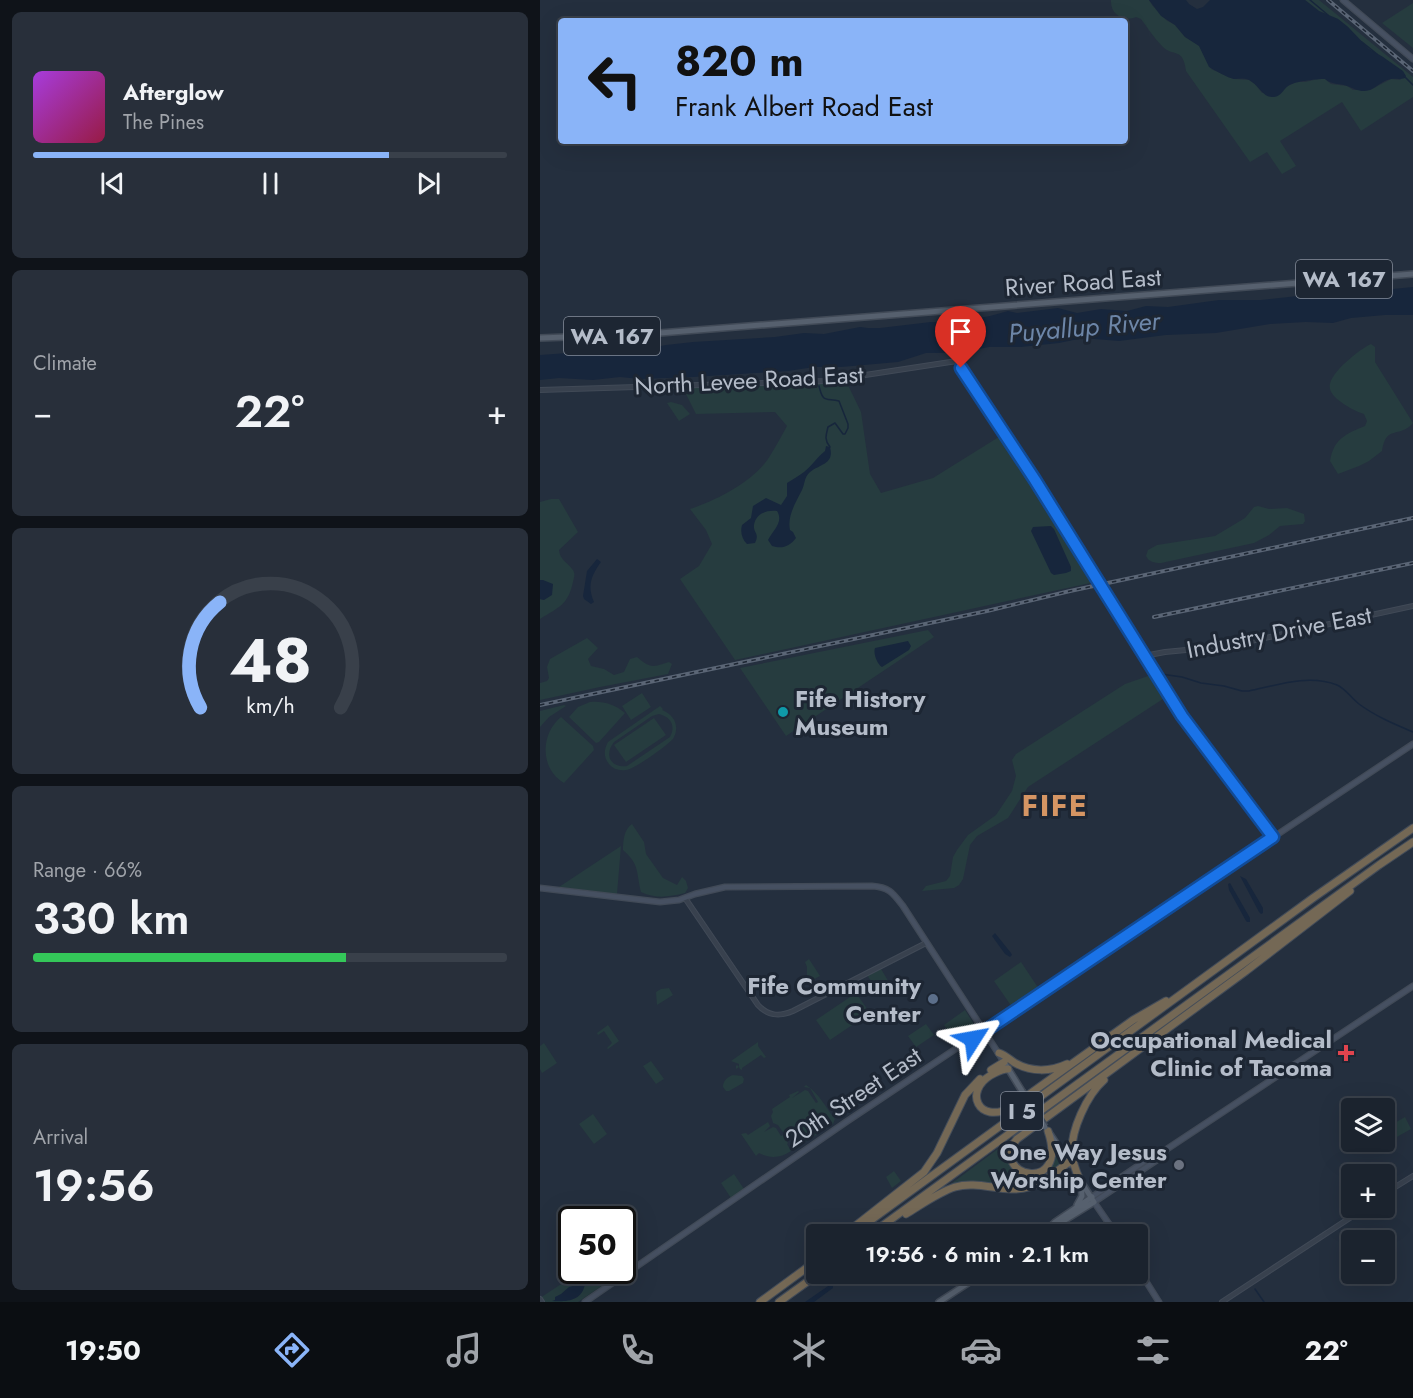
<!DOCTYPE html>
<html lang="en">
<head>
<meta charset="utf-8">
<style>
  body { margin:0; font-family:Jost,sans-serif; background:#282f3a; color:#f1f3f6; height:100vh; display:flex; flex-direction:column; font-size:22px; white-space:nowrap }
  * { box-sizing:border-box; margin:0 }
  p { font-size:20px; color:#a0a4aa }
  .icon { flex:none; width:33px; height:33px; fill:none; stroke:currentColor; stroke-width:2; stroke-linecap:round; stroke-linejoin:round }
  .map { position:relative; flex:1; overflow:hidden }
  .details { display:flex; flex-direction:column; gap:12px; padding:12px; background:#0f1319; width:540px }
  .details>* { flex:none }
  .guide { position:absolute; left:18px; top:18px; width:570px; height:126px; border-radius:6px; box-shadow:0 6px 24px #0002,0 0 0 2px #39404a; background:#8ab4f8; color:#111; overflow:hidden }
  .controls { position:absolute; left:801px; top:1098px; display:grid; gap:12px }
  .controls a { display:grid; place-items:center; width:54px; height:54px; border-radius:6px; background:#1b232e; box-shadow:0 6px 24px #0002,0 0 0 2px #39404a; font-size:30px }
  .speed { position:absolute; left:18px; top:1206px; display:flex; gap:12px; font-size:30px; font-weight:700; text-align:center }
  .speed>* { display:grid; place-content:center; width:78px; height:78px; border-radius:50%; background:#1b232e; box-shadow:0 6px 24px #0002,0 0 0 2px #39404a; line-height:1 }
  .speed .limit { border:3px solid #111; border-radius:9px; background:#fff; color:#111 }
  .pin { position:absolute; display:grid; place-items:center; width:51px; height:51px; color:#fff; margin:-62px -26px; border-radius:50% 50% 50% 0; rotate:-45deg; box-shadow:0 0 6px #0007 }
  .pin .icon { rotate:45deg }
  .me { position:absolute; width:66px; margin:-33px; rotate:56deg; stroke-linejoin:round; filter:drop-shadow(0 0 4px #0008) }
  .turn { display:flex; align-items:center; gap:21px; height:126px; padding:0 18px; font-size:27px }
  .turn .icon { width:78px; height:78px; stroke-width:2.5 }
  .turn b { display:block; font-size:42px; line-height:51px }
  .big { font-size:45px; font-weight:600; line-height:1.1 }
  .details .tile { flex:1; display:flex; flex-direction:column; justify-content:center; gap:9px; min-width:0; padding:0 21px; border-radius:9px; background:#282f3a }
  .details .dial { align-items:center; gap:0 }
  .dial svg { height:156px; overflow:visible; fill:none; stroke:#39404a; stroke-width:7; stroke-linecap:round; text-anchor:middle }
  .dial text { fill:#f1f3f6; stroke:none }
  .song { display:flex; align-items:center; gap:18px }
  .cover { width:72px; height:72px; border-radius:9px; background:linear-gradient(135deg,hsl(280 70% 55%),hsl(340 70% 35%)) }
  .played { height:6px; border-radius:3px; background:linear-gradient(90deg,#8ab4f8 75%,#39404a 75%) }
  .keys { display:flex; justify-content:space-around; direction:ltr }
  .heat { display:flex; justify-content:space-between; align-items:center; font-size:33px; direction:ltr }
  .charge { height:9px; border-radius:4px; background:linear-gradient(90deg,#34c759 66%,#39404a 0) }
  .trip { position:absolute; left:266px; top:1224px; width:342px; height:60px; border-radius:6px; background:#1b232e; box-shadow:0 6px 24px #0002,0 0 0 2px #39404a; font-weight:600; line-height:60px; text-align:center }
  .menu { display:flex; height:96px; justify-content:space-around; align-items:center; background:#0b0e12; color:#a0a4aa }
  .menu .icon { width:42px; height:42px }
  .menu .active { color:#8ab4f8 }
  .menu b { font-size:27px; color:#f1f3f6 }
  main { display:flex; flex:1; min-height:0 }
  .map>svg:first-child { display:block }
  .green { fill:#263c3f; fill-rule:evenodd }
  .water { fill:#17263c }
  .lines { fill:none; stroke-linecap:round; stroke-linejoin:round }
  .stream { stroke:#17263c; stroke-width:1.5 }
  .tertiary-casing { stroke:#414a57; stroke-width:6 }
  .secondary-casing { stroke:#414a57; stroke-width:7 }
  .primary-casing { stroke:#414a57; stroke-width:8 }
  .motorway-casing { stroke:#434c59; stroke-width:9 }
  .tertiary { stroke:#38414e; stroke-width:4 }
  .secondary { stroke:#465061; stroke-width:4.5 }
  .primary { stroke:#56606e; stroke-width:5 }
  .motorway { stroke:#746855; stroke-width:7 }
  .rail-casing { stroke:#5a6575; stroke-width:4 }
  .rail { stroke:#1d2633; stroke-width:1.5; stroke-dasharray:4.5; stroke-linecap:butt }
  .tertiary-bridge-casing { stroke:#414a57; stroke-width:6; stroke-linecap:butt }
  .primary-bridge-casing { stroke:#414a57; stroke-width:8; stroke-linecap:butt }
  .tertiary-bridge { stroke:#38414e; stroke-width:4 }
  .primary-bridge { stroke:#56606e; stroke-width:5 }
  .route-casing { stroke:#114b97; stroke-width:15 }
  .route { stroke:#1a73e8; stroke-width:10 }
  .culture-dot { fill:#0f9aa8; stroke:#1d2633; stroke-width:2 }
  .service-dot { fill:#5c6f8a; stroke:#1d2633; stroke-width:2 }
  .health-dot { fill:#e0444e; stroke:#1d2633; stroke-width:2 }
  .worship-dot { fill:#6b7280; stroke:#1d2633; stroke-width:2 }
  .labels { text-anchor:middle; dominant-baseline:central; stroke-width:6; stroke-linejoin:round; paint-order:stroke }
  .shield { fill:#1d2633; stroke:#878f9c; stroke-width:1.5 }
  .shield-label { font-size:22px; font-weight:bold; fill:#b4bcc9 }
  .street-label { font-size:24px; fill:#b4bcc9; stroke:#1d2633 }
  .poi-label { font-size:24px; font-weight:bold; fill:#b4bcc9; stroke:#1d2633; text-anchor:end }
  .water-label { font-size:26px; font-style:italic; fill:#6d86a8; stroke:#1d2633 }
  .district-label { font-size:30px; font-weight:bold; letter-spacing:1.5px; fill:#d59563; stroke:#1d2633 }
</style>
</head>
<body>
<main>
<section class="details">
<div class="tile">
<div class="song"><i class="cover"></i><div><b>Afterglow</b><p>The Pines</p></div></div>
<div class="played"></div>
<div class="keys"><svg class="icon" aria-label="previous" viewBox="0 0 24 24"><path d="M18 5L8 12l10 7zM5 5v14"/></svg><svg class="icon" aria-label="pause" viewBox="0 0 24 24"><path d="M8 5v14M16 5v14"/></svg><svg class="icon" aria-label="next" viewBox="0 0 24 24"><path d="M6 5l10 7-10 7zM19 5v14"/></svg></div>
</div>
<div class="tile"><p>Climate</p>
<div class="heat"><a>−</a><b class="big">22°</b><a>+</a></div>
</div>
<div class="tile dial"><svg viewBox="0 0 100 80">
<path d="M14 69A42 42 0 1 1 86 69"/>
<path d="M14 69A42 42 0 0 1 24 15" stroke="#8ab4f8"/>
<text x="50" y="56" font-size="32" font-weight="700">48</text>
<text x="50" y="72" font-size="11">km/h</text>
</svg></div>
<div class="tile"><p>Range · 66%</p><b class="big">330 km</b><div class="charge"></div></div>
<div class="tile"><p>Arrival</p><b class="big">19:56</b></div>
</section>
<div class="map">
<svg width="873" height="1302" viewBox="0 0 873 1302">
  <rect width="100%" height="100%" fill="#242f3e"/>
  <path class="green" d="M571,0H609L612,5L626,20L635,25L645,37L659,45L671,69L694,79L709,80L715,84L722,93L746,87L756,82H765L778,79H785L791,84L807,86L813,90H830L851,79L861,80L843,57L829,49L808,27L798,19L779,11L765,0H779L873,77V97L821,131L802,102L740,141L756,166L742,174L727,152L710,162L646,71C643,46 633,58 622,46C614,38 608,28 601,19L596,17C584,22 570,15 571,0Z
    M873,3V48L842,23Z
    M831,344L835,347V362L873,423C859,439 846,424 842,451L829,461L819,466L798,474L790,461C794,438 806,434 825,426L827,421L824,414C814,411 792,399 790,389C786,375 820,349 831,344Z
    M306,381L321,412L330,474L341,493L393,478L462,435L555,582L195,660L140,579L159,566L172,544L166,530L150,509C177,500 212,482 228,459C235,448 241,437 247,426L235,412L156,414L143,388L253,385Z
    M131,402L142,405L150,414L139,421L127,403Z
    M11,499H19L38,532L19,550C20,560 27,562 32,569C36,573 34,577 33,582C28,605 19,607 0,619V599L4,600L3,580H0V502Z
    M718,506L729,509L747,508L764,514L765,521L763,524L740,526L729,535L714,543L621,563C614,563 609,562 606,556L608,550L617,545L675,536L705,518L714,507Z
    M388,630L394,637L246,736L200,668Z
    M47,638L58,648L48,659L51,666L64,669L74,675L84,672L90,659L97,657C111,669 113,667 129,662L132,664L128,674L60,687L0,700V683L7,681L9,678L7,667L10,659Z
    M611,675L626,697L488,787L468,818L437,836L430,845L423,879L419,885L414,888L382,891L386,886L406,881L410,876L413,857L417,850L428,835L456,815L472,791L476,776L472,760L476,754L585,684Z
    M102,693L111,707L91,720L82,706Z
    M50,702C64,701 74,704 85,713L59,742L56,743L29,717L38,707Z
    M24,705L26,706L9,717L0,727V711Z
    M120,706L123,709L122,710C135,715 140,727 133,739C125,747 95,769 86,770C79,771 73,769 69,764C63,757 64,749 68,742ZM119,714C131,717 136,726 130,737L87,766C70,768 64,755 74,742L112,716Z
    M21,717L53,746L54,750L24,783C0,769 0,734 21,717Z
    M114,718L126,735L86,762L74,745Z
    M92,824L104,842L106,854L123,878L137,885L142,877L146,881L148,888L145,893C129,897 116,899 101,892C96,872 100,865 83,850C83,841 84,829 92,824Z
    M81,846L77,894L19,887Z
    M269,959L280,976L267,983V967L265,962Z
    M481,962L499,989L472,1007L454,981Z
    M341,969L350,984L338,992L327,975Z
    M129,988L133,995L117,1005L116,992L121,989Z
    M316,993L330,1013L290,1040L276,1020Z
    M425,1010L437,1029L417,1043L404,1025Z
    M386,1024L394,1035L376,1047L368,1036Z
    M68,1025L79,1041L68,1049L67,1048L72,1043L64,1031L58,1035L57,1033Z
    M218,1042V1046L226,1057L224,1058L221,1055L202,1068V1070L200,1069L199,1067L196,1069V1066L197,1065L199,1067V1064L191,1061Z
    M4,1043L17,1063L2,1073L0,1069V1046Z
    M111,1061L124,1079L116,1084L103,1066Z
    M193,1075L202,1076L204,1079L203,1083L189,1091H186L183,1087C183,1081 187,1077 193,1075Z
    M266,1085C280,1094 285,1107 295,1119L293,1124L265,1142L247,1138L238,1125L233,1123L231,1116L233,1112L232,1109L250,1097L249,1095L258,1091L259,1092L252,1098L265,1090L268,1091L276,1103L278,1102L270,1088L264,1087Z
    M53,1114L67,1134L54,1144L39,1124Z
    M865,1117L871,1129L855,1138L848,1127Z
    M228,1122L230,1126L224,1132L233,1127L236,1128L241,1136L243,1135L248,1143L247,1144L251,1151C241,1158 230,1159 219,1153L216,1156L201,1134L206,1133L208,1135Z
    M470,1140L476,1171C496,1184 513,1173 515,1150L521,1161L520,1164L494,1182L485,1185L431,1182L404,1189Z
    M354,1171L361,1181L352,1188L346,1177Z
    M194,1174L204,1189L191,1198L181,1183Z
    M83,1256L90,1267L38,1302H0V1298L41,1271L82,1270Z"/>
  <path class="water" d="M609,0H646L649,4L657,9L663,7L670,0H765L779,11L798,19L808,27L829,49L843,57L863,71L866,76L865,78C859,80 856,78 851,79C843,80 837,87 830,90C821,93 815,89 807,86C799,83 792,85 785,79C776,79 755,81 748,86C743,90 741,96 734,97C723,98 720,87 712,82C706,77 701,79 694,79C688,78 674,70 669,67L659,46L645,37L635,25L621,16Z
    M873,287V315H845L811,318L793,323L766,322L730,324L676,333L626,335L579,341L543,338L519,343L481,347H449L417,353H386L358,362L301,367H274L248,371L153,377L100,379L80,377L53,380L19,378L0,380V355L28,353L51,354L79,350H100L126,345L153,342L235,337L264,333L284,334L320,327L328,328H340L391,322H416L450,316L468,311L477,313L518,308L537,313L561,309L587,311L606,306L628,307L679,300H721L758,296L772,299L781,295L797,297L822,292Z
    M286,446L290,447C295,465 278,464 269,473C264,478 265,484 262,490C256,502 247,516 250,530L253,532L256,538C249,547 242,549 232,546L228,540C233,530 244,522 237,511C227,510 216,513 214,525C213,533 220,533 215,543L207,544C202,539 200,532 202,525L211,518L213,506L226,498L241,505L247,496V483C253,479 259,476 264,472C272,466 277,457 285,451Z
    M511,526L514,529L531,567V571L526,573L514,575L511,573L491,531L493,527Z
    M57,559L61,562C51,576 47,586 54,602L51,604L44,599L43,596L47,571Z
    M0,580H3L13,584L12,595L4,600L0,599Z
    M368,641L371,646L369,650L342,667C337,664 333,653 335,648Z
    M700,876L706,879L723,908V913L721,914L719,912Z
    M690,883L710,918V922H707L706,921L689,890L688,884Z
    M455,933L471,953L472,955L470,957L465,954L452,936Z
    M54,1271H75L56,1284L47,1283L45,1284C42,1301 27,1302 12,1301L15,1300V1297L21,1294L29,1287L36,1285L40,1281L44,1275Z
    M291,1284L293,1286V1288L274,1302H265Z"/>
  <g class="lines">
    <path class="stream" d="M770,0L788,15
      M822,42L837,54
      M864,76L873,85
      M279,386C283,403 285,398 299,401L308,424V428L305,434H303L295,423L288,427C286,435 284,440 290,447
      M621,674L642,677L661,683L684,686L702,691H709C737,685 769,674 797,685C806,689 811,698 819,704C835,716 854,724 873,732
      M715,1289L724,1302"/>
    <defs>
      <path id="tertiary" d="M0,390L286,381L417,361L495,480L553,573
        M568,598L642,716L733,837
        M604,656L625,652L688,646L873,606
        M145,898L218,1005C228,1016 239,1017 253,1011L386,943
        M844,1194L873,1176
        M0,1299L2,1302
        M682,1302L825,1208"/>
      <path id="secondary" d="M803,0L873,59
        M0,888L120,902L139,900L155,894L185,887L332,886C349,887 353,893 363,906L464,1062
        M552,1197L614,1155L621,1153L873,986
        M576,1234L554,1202L617,1160L621,1153
        M597,1267L619,1302
        M45,1302L306,1122L873,744"/>
      <path id="primary" d="M0,338L107,334L873,274
        M464,1062L482,1091
        M510,1134L530,1164
        M537,1205L542,1196L541,1183
        M511,1226L520,1223L554,1202L538,1177
        M500,1234L511,1226L515,1222L552,1197
        M399,1302L442,1274"/>
      <path id="motorway" d="M459,1053C465,1055 469,1059 475,1063C491,1072 510,1072 527,1064
        M468,1069C461,1069 457,1072 451,1075C423,1092 439,1124 470,1108L593,1020L626,1001
        M451,1070L464,1062
        M508,1131C530,1197 447,1175 477,1139L706,971L810,891
        M539,1178C536,1171 533,1163 532,1155C530,1131 547,1095 564,1080
        M366,1214C381,1205 399,1192 415,1187C439,1180 465,1194 489,1187C504,1183 517,1171 529,1162
        M305,1234L384,1172L397,1153L425,1095L440,1079
        M312,1234L773,898L873,828
        M331,1234L839,865L873,842
        M220,1302L276,1261
        M239,1302L278,1274"/>
    </defs>
    <use href="#tertiary" class="tertiary-casing"/>
    <use href="#secondary" class="secondary-casing"/>
    <use href="#primary" class="primary-casing"/>
    <use href="#motorway" class="motorway-casing"/>
    <use href="#tertiary" class="tertiary"/>
    <use href="#secondary" class="secondary"/>
    <use href="#primary" class="primary"/>
    <use href="#motorway" class="motorway"/>
    <defs>
      <path id="rail" d="M788,0L873,71
        M614,617L873,563
        M0,705L447,611L530,591L873,518"/>
    </defs>
    <use href="#rail" class="rail-casing"/>
    <use href="#rail" class="rail"/>
    <defs>
      <path id="tertiary-bridge" d="M553,573L568,598"/>
      <path id="primary-bridge" d="M482,1091L505,1127"/>
    </defs>
    <use href="#tertiary-bridge" class="tertiary-bridge-casing"/>
    <use href="#primary-bridge" class="primary-bridge-casing"/>
    <use href="#tertiary-bridge" class="tertiary-bridge"/>
    <use href="#primary-bridge" class="primary-bridge"/>
  </g>
  <g class="lines">
    <defs>
      <path id="route" d="M421,368L495,480L642,716L733,837L433,1039"/>
    </defs>
    <use href="#route" class="route-casing"/>
    <use href="#route" class="route"/>
  </g>
  <circle class="culture-dot" cx="243" cy="712" r="6"/>
  <circle class="service-dot" cx="393" cy="999" r="6"/>
  <path class="health-dot" d="M803 1044h6v6h6v6h-6v6h-6v-6h-6v-6h6z"/>
  <circle class="worship-dot" cx="639" cy="1165" r="6"/>
  <g class="labels">
    <g class="shield">
      <rect x="756" y="260" width="96" height="38" rx="4.5"/>
      <rect x="24" y="317" width="96" height="38" rx="4.5"/>
      <rect x="461" y="1092" width="42" height="38" rx="4.5"/>
    </g>
    <g class="shield-label">
      <text x="804" y="279">WA 167</text>
      <text x="72" y="336">WA 167</text>
      <text x="482" y="1111">I 5</text>
    </g>
    <g class="street-label">
      <text transform="translate(543 282) rotate(-4)">River Road East</text>
      <text transform="translate(209 380) rotate(-3)">North Levee Road East</text>
      <text transform="translate(739 632) rotate(-11)">Industry Drive East</text>
      <text transform="translate(313 1097) rotate(-34)">20th Street East</text>
    </g>
    <g class="poi-label">
      <text x="255" y="698" text-anchor="start">Fife History<tspan x="255" dy="28">Museum</tspan></text>
      <text x="381" y="985">Fife Community<tspan x="381" dy="28">Center</tspan></text>
      <text x="792" y="1039">Occupational Medical<tspan x="792" dy="28">Clinic of Tacoma</tspan></text>
      <text x="627" y="1151">One Way Jesus<tspan x="627" dy="28">Worship Center</tspan></text>
    </g>
    <g class="water-label">
      <text transform="translate(544 327) rotate(-5)">Puyallup River</text>
    </g>
    <g class="district-label">
      <text x="515" y="805">FIFE</text>
    </g>
  </g>
</svg>
<div class="controls">
<a><svg class="icon" aria-label="layers" viewBox="0 0 24 24"><path d="M12 4l9 5-9 5-9-5zM3 14l9 5 9-5"/></svg></a>
<a>+</a>
<a>−</a>
</div>
<div class="speed"><div class="limit">50</div></div>
<div class="pin" style="left:421px;top:368px;background:#d93025"><svg class="icon" aria-label="arrive" viewBox="0 0 24 24"><path d="M6 21V4h12l-3 4 3 4H6"/></svg></div>
<svg class="me" style="left:433px;top:1039px" viewBox="-20 -20 40 40"><path d="M0-17L14 15 0 8-14 15z" fill="#1a73e8" stroke="#fff" stroke-width="4"/></svg>
<div class="trip">19:56 · 6 min · 2.1 km</div>
<div class="guide">
<div class="turn"><svg class="icon" aria-label="left" viewBox="0 0 24 24"><path d="M17 20v-9H6M10 6l-5 5 5 5"/></svg><div><b>820 m</b>Frank Albert Road East</div></div>
</div>
</div>
</main>
<nav class="menu">
<b>19:50</b>
<svg class="icon active" aria-label="directions" viewBox="0 0 24 24"><path d="M12 3l9 9-9 9-9-9zM9 14v-3h6M13 9l2 2-2 2"/></svg>
<svg class="icon" aria-label="music" viewBox="0 0 24 24"><path d="M9 18V5l10-2v13"/><circle cx="6" cy="18" r="3"/><circle cx="16" cy="16" r="3"/></svg>
<svg class="icon" aria-label="phone" viewBox="0 0 24 24"><path d="M5 4h4l2 5-3 2q2 4 5 5l2-3 5 2v4C11 20 4 13 5 4z"/></svg>
<svg class="icon" aria-label="climate" viewBox="0 0 24 24"><path d="M12 3v18M4 7l16 10M4 17L20 7"/></svg>
<svg class="icon" aria-label="car" viewBox="0 0 24 24"><path d="M5 17H2v-5l4-1 3-4h7l3 4 3 1v5h-3M9 17h6M6 11h13"/><circle cx="7" cy="17" r="2"/><circle cx="17" cy="17" r="2"/></svg>
<svg class="icon" aria-label="filters" viewBox="0 0 24 24"><path d="M4 7h16M4 17h16"/><circle cx="9" cy="7" r="2"/><circle cx="15" cy="17" r="2"/></svg>
<b>22°</b>
</nav>
</body>
</html>
